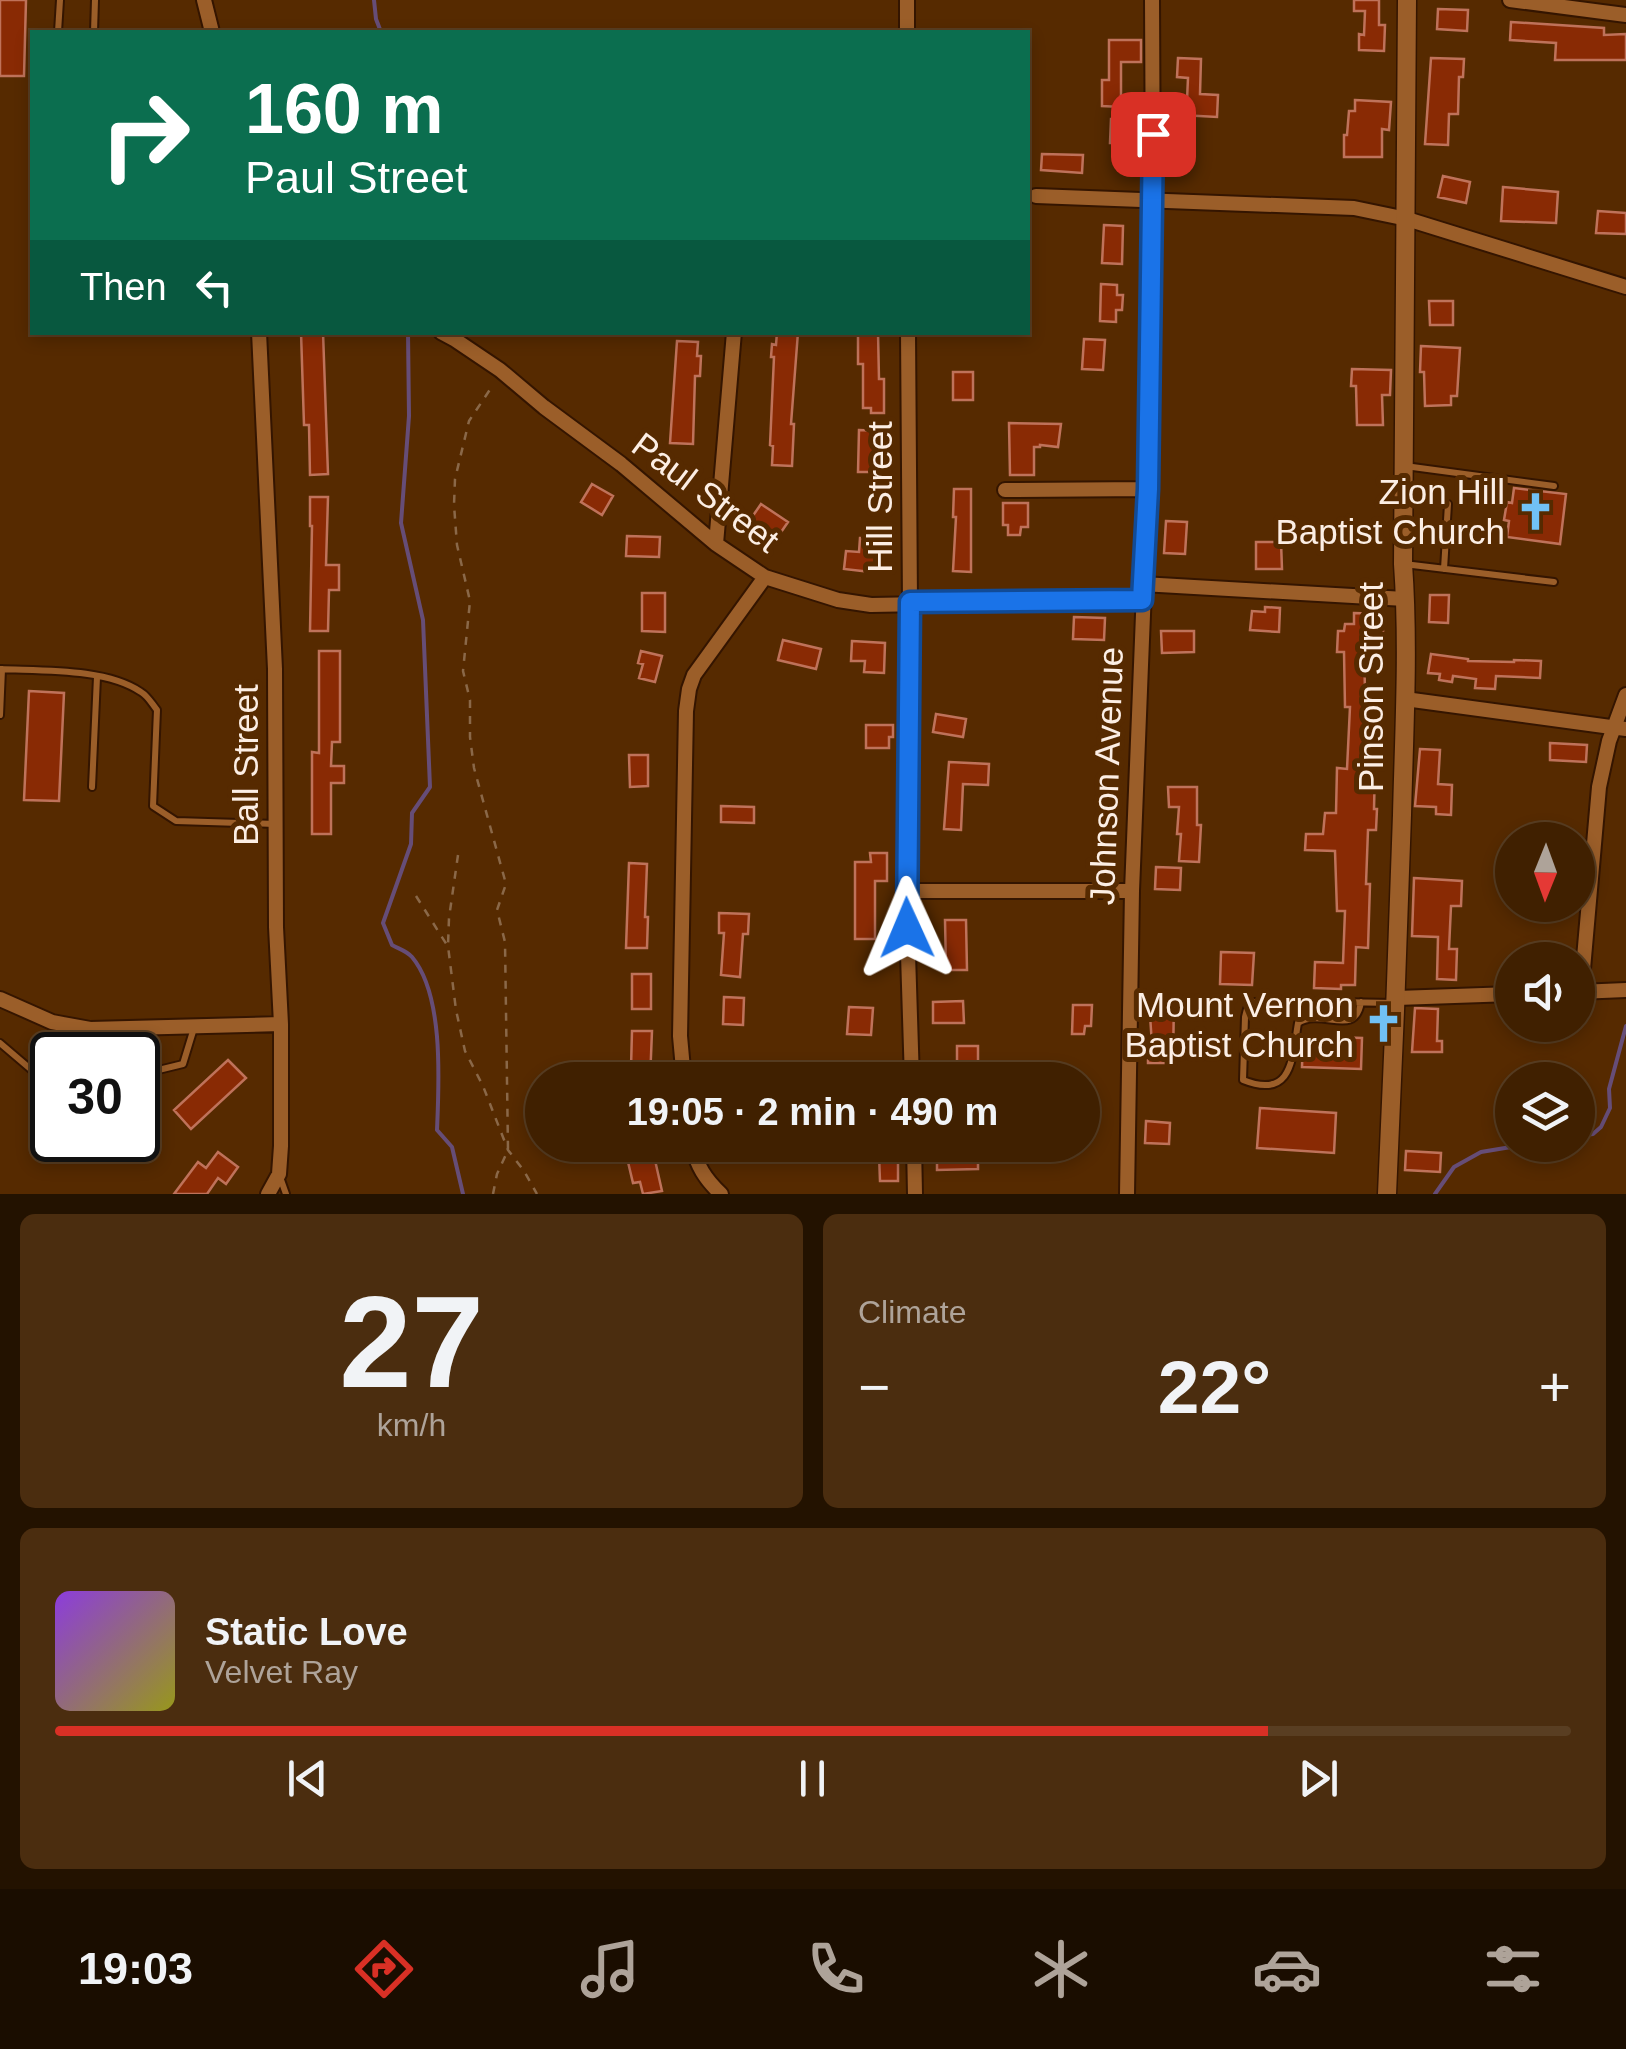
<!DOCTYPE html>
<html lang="en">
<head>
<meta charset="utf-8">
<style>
  body { margin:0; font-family:Helvetica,sans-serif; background:#4b2d0f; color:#f1f3f6; height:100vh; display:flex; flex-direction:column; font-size:38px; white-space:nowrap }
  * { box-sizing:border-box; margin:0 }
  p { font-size:32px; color:#aea399 }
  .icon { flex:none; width:55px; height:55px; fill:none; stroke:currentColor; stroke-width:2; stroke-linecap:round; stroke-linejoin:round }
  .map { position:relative; height:1194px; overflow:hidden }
  .side { display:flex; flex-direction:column; gap:20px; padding:20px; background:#231200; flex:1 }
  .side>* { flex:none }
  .hud { position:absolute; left:30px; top:30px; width:1000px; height:305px; border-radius:0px; box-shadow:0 5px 15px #0003,0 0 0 2px #593e22; background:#0b6e4f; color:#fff; overflow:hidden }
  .needle { width:65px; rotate:181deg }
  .controls { position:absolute; left:1495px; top:822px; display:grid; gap:20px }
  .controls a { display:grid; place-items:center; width:100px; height:100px; border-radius:50%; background:#402000; box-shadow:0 5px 15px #0003,0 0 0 2px #593e22; font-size:50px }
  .speed { position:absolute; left:30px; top:1032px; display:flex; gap:20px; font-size:50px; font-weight:700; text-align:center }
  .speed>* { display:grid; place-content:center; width:130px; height:130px; border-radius:50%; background:#402000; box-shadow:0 5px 15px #0003,0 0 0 2px #593e22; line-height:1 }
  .speed .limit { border:5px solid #111; border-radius:15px; background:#fff; color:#111 }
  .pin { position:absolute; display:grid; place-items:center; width:85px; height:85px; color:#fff; margin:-42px; border-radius:20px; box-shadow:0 5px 15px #0006 }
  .me { position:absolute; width:110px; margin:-55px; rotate:359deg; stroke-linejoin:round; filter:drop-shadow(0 0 8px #0008) }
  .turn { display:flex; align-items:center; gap:35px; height:210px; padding:0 50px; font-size:45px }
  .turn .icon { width:130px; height:130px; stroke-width:2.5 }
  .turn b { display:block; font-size:70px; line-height:85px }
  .then { display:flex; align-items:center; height:95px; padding:0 50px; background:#0003; gap:20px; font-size:38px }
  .big { font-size:75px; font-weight:800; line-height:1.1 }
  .side .card { flex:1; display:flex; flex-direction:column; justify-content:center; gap:15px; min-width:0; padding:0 35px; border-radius:15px; background:#4b2d0f }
  .side .dial { align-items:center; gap:0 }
  .dial b { font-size:130px; line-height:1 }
  .song { display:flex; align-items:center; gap:30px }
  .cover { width:120px; height:120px; border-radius:15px; background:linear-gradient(135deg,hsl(270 70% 55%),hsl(60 70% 35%)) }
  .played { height:10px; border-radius:5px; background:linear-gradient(90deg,#d93025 80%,#593e22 80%) }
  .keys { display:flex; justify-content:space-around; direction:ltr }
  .heat { display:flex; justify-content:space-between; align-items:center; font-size:55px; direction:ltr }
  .side .tiles { flex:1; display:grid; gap:20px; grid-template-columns:1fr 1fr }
  .card:last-child { grid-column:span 2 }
  .trip { position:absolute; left:525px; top:1062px; width:575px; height:100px; border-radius:50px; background:#402000; box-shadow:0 5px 15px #0003,0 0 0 2px #593e22; font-weight:800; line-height:100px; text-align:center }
  .menu { display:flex; height:160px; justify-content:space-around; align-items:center; background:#1a0d00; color:#aea399 }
  .menu .icon { width:70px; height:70px }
  .menu .active { color:#d93025 }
  .menu b { font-size:45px; color:#f1f3f6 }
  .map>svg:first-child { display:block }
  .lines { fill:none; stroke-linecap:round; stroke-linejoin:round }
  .stream { stroke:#664d77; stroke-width:4 }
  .building { fill:#892a04; stroke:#bf725a; stroke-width:2.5 }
  .lane-casing { stroke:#341500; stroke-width:10 }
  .street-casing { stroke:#341500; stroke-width:18 }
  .secondary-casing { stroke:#341500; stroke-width:21 }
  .path { stroke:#8a6848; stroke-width:2.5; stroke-dasharray:8 8; stroke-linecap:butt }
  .lane { stroke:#9b5e29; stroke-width:6 }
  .street { stroke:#9b5e29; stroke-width:14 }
  .secondary { stroke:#9b5e29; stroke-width:18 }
  .route-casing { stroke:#114b97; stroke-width:25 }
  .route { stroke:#1a73e8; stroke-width:18 }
  .labels { text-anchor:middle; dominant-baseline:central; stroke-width:10; stroke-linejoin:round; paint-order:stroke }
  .poi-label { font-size:35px; fill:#fceee4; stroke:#562a00; text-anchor:end }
  .street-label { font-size:35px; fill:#fceee4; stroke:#562a00 }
</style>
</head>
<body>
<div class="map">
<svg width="1626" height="1194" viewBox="0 0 1626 1194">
  <rect width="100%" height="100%" fill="#562a00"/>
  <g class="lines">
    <path class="stream" d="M374,0L376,19L381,32
      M408,332L409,416L401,523L423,620L430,787L412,813L411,844L383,923L392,945C399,949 407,951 412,957C444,995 439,1082 437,1130L452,1147L463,1194
      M1578,1136L1593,1134L1601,1127L1610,1108L1609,1089L1626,1026
      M1435,1194L1454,1167L1481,1152L1523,1145"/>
  </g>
  <path class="building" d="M0,0H26L24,76H0Z
    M1354,0H1379V25H1385L1384,51L1359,50V34L1364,35L1365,11H1354Z
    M1438,9L1468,10L1467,31L1437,29Z
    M1511,22L1604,28V35L1626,34V60H1555L1556,43L1510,40Z
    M1109,40H1141V62H1121V107L1102,106V80H1109Z
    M1178,58L1201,59L1200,94L1218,95L1217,117L1181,115L1182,100H1187L1188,78L1177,77Z
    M1431,58L1464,59L1463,77H1459L1458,114H1449L1448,145L1425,144Z
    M1355,100L1391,102L1389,130L1382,129V157H1344V135H1347L1349,111H1355Z
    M1111,119L1133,120L1132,143H1110Z
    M1042,154L1083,155L1082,173L1041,170Z
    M1443,176L1470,182L1466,203L1438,197Z
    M1503,187L1558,192L1556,223L1501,221Z
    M1598,211L1626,213V234L1596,233Z
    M1104,225L1123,226L1122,264L1102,263Z
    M1101,284L1117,285V295H1123L1122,310H1116V322L1100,321Z
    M1429,301H1453V325H1430Z
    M301,332H323L328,474L310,475L309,425H304Z
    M777,332H798L791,424H794L792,466L772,465L773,446L770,445L774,357H771L772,344L776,345Z
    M867,332H878L879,379H884V413H871V408H863V364H858V335H867Z
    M1084,339L1105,340L1103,370L1082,369Z
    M677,341L698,342L697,356H701L700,376H695L693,444L670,443Z
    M1421,346L1460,348L1457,396H1451V405L1425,406L1424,372H1420Z
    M1352,369L1391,370L1390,395H1382L1383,425H1357L1356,386H1351Z
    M953,372H973V400H953Z
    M1009,423L1061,424L1058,447L1040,445V447H1034V475H1010Z
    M859,430L880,431L879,472H858Z
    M592,484L613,496L602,515L581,502Z
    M1514,488L1566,494L1560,544L1507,537L1509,521L1504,520L1507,502L1512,503Z
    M954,489H971V572L953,571L956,517H953Z
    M310,497H328L326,565H339V590H329L328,631H310L312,526H310Z
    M1003,503H1028V527H1021L1020,535H1008V525H1003Z
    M761,504L788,522L777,538L750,520Z
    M1166,521L1187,522L1185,554L1164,553Z
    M627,536L660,537L659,557L626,556Z
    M860,538L872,539L871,553L882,554L880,573L844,569L846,551L859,552Z
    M1256,542H1281L1282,569H1256Z
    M642,593H665V632L642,631Z
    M1430,595H1449L1448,623L1429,622Z
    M1265,607L1280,608L1279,632L1250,630L1252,611L1265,612Z
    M1354,613L1383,614V641H1367V653H1364L1366,726H1376L1374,809H1377L1376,830H1368L1366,884H1370L1368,948L1356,947L1355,985H1341V989L1314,988L1315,962L1343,963L1345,911H1337L1335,851L1305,850L1306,834H1323L1325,813H1336L1337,768L1347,769L1350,707H1345L1344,652H1337L1338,631H1344L1345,624H1354Z
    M1074,617L1105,618L1104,640L1073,639Z
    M1161,631H1194V652L1162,653Z
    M783,640L821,649L816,669L778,660Z
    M852,641L885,643L884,673L864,672L865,661H851Z
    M319,651H340V742H332L331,766H344V783H331V834H312V752L319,753Z
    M641,651L662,656L655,682L639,678L643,664L638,663Z
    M1431,654L1468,659V661L1514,662V660L1541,661L1540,678L1496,676L1495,689L1475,688L1476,679L1453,676L1452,682L1439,680L1440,674L1428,673Z
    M29,691L64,693L59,801L24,800Z
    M936,714L966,719L963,737L933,732Z
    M866,725H893V737H889V748H866Z
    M1550,743L1587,745L1586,762L1550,760Z
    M1420,749L1440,750L1438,784L1452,785L1451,815L1436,814V807L1415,806Z
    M629,755H648V786L630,787Z
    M949,762L989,764L988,785L963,784L961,830L944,829Z
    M1168,787H1197V825H1201L1199,862L1179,861L1181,834H1177L1179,807H1169Z
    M721,806L754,807V823L721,822Z
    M870,853H887V881H875V939H855V862H871Z
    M629,863L647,864L645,917H648L647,948H626Z
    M1156,867L1181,868L1180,890L1155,889Z
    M1414,878L1462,881L1461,906H1451L1449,949H1457L1456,980L1437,979L1438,937L1412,936Z
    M719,913L749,914L748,934H743L740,977L721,975L724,933H719Z
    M945,920H966L967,970H946Z
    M1221,952L1254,953L1252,985L1220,984Z
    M632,974H651V1009H632Z
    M724,997L744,998L743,1025L723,1024Z
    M1174,999L1173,1063H1148V1045H1152L1149,1000Z
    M963,1001L964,1023H933V1002Z
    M1073,1005H1092L1091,1026H1085L1084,1034H1072Z
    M849,1007L873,1008L871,1035L847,1034Z
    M1415,1008L1438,1009L1437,1041H1442V1052H1412Z
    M632,1031H652L650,1080H634L635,1069L631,1068Z
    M1303,1036L1362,1038L1361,1069L1302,1067Z
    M957,1046H978V1080H960V1073H957Z
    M228,1060L246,1078L191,1129L174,1110Z
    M1260,1108L1336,1113L1334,1153L1257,1148Z
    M1146,1121L1170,1123L1169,1144L1145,1143Z
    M652,1147L662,1191L643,1194L640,1182L633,1183L628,1162L633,1161L630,1152Z
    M978,1147V1169L937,1170V1148Z
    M1406,1151L1441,1153L1440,1172L1405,1170Z
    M218,1152L238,1167L226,1184L218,1178L207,1194H174L198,1162L206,1168Z
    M879,1154H898V1181H880Z"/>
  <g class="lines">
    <defs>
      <path id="lane" d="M58,32L60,0
        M94,32L95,0
        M1405,466L1554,486
        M1404,564L1554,582
        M1444,569L1448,504
        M0,669C42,671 106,668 141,692C148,696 152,704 157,710L153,806L176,821L275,824
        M0,715L2,669
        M92,787L97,677
        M1361,1002C1355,1039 1322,1007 1298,1023C1292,1058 1293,1100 1243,1080L1245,1017L1247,1009L1254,1002C1301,1001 1348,1002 1395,1003
        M0,1043L34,1072L52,1076
        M138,1075L183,1064L194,1028
        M280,1177L286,1194"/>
      <path id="street" d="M204,0L212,32
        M907,0V32
        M1510,0L1626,15
        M1036,196L1354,208L1407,219L1626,287
        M259,332L275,669L276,927L281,1024V1146L279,1174L268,1194
        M441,332L454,339L500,370L544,407L621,464L716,544L765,577L838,600L871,605L1142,600
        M908,332L910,602L906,891L912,1080
        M1005,490L1148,489
        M716,544L734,332
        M1142,584L1405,599
        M1405,699L1626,729
        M906,891H1132
        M1578,992L1626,990
        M1581,992L1599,787L1609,741L1626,695
        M1397,998L1512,994
        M0,999L52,1022L90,1029L281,1024
        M684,1080L680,1036L686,711L689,689L694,675L765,577
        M692,1145C697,1166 705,1179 721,1194
        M914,1145L915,1194
        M1127,1194L1132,891L1148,489L1153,201L1152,0"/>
      <path id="secondary" d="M1387,1194C1393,1068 1398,941 1402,815C1404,731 1409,647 1403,564L1407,0"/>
    </defs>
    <use href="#lane" class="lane-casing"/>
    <use href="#street" class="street-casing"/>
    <use href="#secondary" class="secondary-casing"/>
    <path class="path" d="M458,855L449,918L448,946L456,1010L465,1051L483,1086L508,1150L524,1171L537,1194
      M416,896L447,945
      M493,1194L497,1174L508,1150L505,942L497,910L506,884L474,768L470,737V700L463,671L470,601L457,545L454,505L455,479L469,421L493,385"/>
    <use href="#lane" class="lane"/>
    <use href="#street" class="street"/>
    <use href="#secondary" class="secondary"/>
  </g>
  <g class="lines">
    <defs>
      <path id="route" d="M907,928L910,602L1142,600L1148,489L1153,134"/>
    </defs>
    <use href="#route" class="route-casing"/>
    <use href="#route" class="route"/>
  </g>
  <defs>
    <symbol id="church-bare" viewBox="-9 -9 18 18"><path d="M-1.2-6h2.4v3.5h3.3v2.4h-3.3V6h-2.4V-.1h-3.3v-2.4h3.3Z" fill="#71c1f5" stroke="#562a00" stroke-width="2.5" paint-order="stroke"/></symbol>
  </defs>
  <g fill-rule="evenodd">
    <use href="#church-bare" x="1508" y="484" width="55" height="55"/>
    <use href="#church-bare" x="1356" y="996" width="55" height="55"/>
  </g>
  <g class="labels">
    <g class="poi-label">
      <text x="1505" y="491">Zion Hill<tspan x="1505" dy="40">Baptist Church</tspan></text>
      <text x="1354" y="1004">Mount Vernon<tspan x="1354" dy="40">Baptist Church</tspan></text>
    </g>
    <g class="street-label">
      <text transform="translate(706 492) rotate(37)">Paul Street</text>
      <text transform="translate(879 497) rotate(-90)">Hill Street</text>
      <text transform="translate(1370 687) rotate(-90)">Pinson Street</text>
      <text transform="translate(245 765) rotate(-90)">Ball Street</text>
      <text transform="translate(1106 776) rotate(-88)">Johnson Avenue</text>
    </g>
  </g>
</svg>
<div class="controls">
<a><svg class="needle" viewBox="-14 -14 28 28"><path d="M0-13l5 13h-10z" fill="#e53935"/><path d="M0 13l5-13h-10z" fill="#aea399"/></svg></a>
<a><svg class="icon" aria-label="sound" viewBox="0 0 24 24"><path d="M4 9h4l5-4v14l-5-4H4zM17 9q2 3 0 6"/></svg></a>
<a><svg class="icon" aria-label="layers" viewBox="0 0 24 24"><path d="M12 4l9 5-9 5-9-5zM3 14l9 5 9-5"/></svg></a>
</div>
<div class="speed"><div class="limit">30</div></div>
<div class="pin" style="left:1153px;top:134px;background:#d93025"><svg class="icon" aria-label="arrive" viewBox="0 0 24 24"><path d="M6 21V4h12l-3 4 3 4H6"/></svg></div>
<svg class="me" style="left:907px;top:928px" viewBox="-20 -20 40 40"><path d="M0-17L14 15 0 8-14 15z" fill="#1a73e8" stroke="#fff" stroke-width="4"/></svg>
<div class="trip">19:05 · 2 min · 490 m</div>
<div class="hud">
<div class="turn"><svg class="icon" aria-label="right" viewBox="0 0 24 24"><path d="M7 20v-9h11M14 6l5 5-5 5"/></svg><div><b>160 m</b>Paul Street</div></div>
<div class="then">Then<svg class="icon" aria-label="left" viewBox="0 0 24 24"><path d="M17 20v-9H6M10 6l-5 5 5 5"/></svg></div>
</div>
</div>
<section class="side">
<div class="tiles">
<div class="card dial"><b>27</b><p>km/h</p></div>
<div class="card"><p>Climate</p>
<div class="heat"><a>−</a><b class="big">22°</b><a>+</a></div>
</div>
<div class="card">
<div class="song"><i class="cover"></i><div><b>Static Love</b><p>Velvet Ray</p></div></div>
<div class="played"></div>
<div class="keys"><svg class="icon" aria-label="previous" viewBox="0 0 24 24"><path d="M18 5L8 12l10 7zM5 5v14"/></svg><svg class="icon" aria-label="pause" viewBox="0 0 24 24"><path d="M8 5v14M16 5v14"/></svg><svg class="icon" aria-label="next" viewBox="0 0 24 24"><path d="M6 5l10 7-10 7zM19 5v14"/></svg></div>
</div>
</div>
</section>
<nav class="menu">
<b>19:03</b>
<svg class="icon active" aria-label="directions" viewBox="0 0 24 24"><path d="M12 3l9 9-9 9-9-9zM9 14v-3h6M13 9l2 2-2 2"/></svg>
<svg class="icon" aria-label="music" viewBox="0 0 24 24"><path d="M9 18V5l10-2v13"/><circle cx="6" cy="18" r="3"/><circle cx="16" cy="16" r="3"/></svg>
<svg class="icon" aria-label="phone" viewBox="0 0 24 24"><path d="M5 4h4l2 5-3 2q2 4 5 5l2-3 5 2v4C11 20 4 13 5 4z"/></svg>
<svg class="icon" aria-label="climate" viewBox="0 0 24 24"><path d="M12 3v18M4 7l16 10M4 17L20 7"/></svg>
<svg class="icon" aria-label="car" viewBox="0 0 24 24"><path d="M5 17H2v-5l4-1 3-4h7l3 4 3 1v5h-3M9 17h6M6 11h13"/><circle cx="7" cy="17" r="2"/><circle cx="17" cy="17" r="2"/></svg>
<svg class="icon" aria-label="filters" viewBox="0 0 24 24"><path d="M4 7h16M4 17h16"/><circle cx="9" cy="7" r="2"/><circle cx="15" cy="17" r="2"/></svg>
</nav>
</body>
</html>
